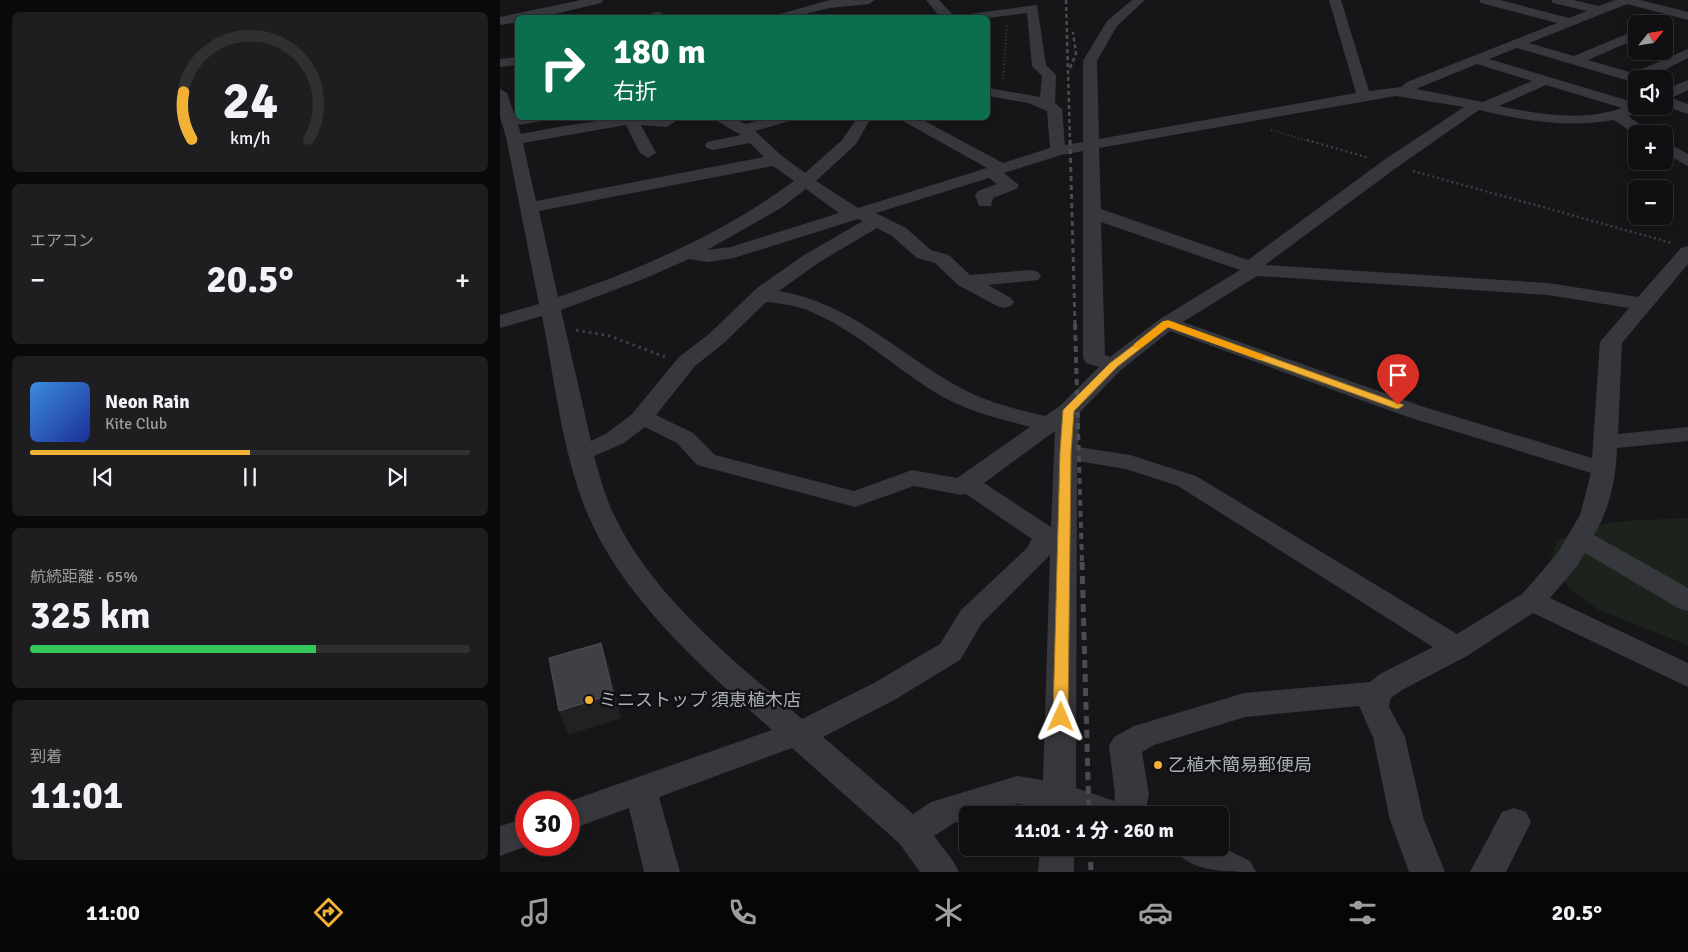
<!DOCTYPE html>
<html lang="ja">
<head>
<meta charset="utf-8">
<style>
  body { margin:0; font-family:Signika,"Noto Sans JP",sans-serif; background:#1e1e20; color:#f1f3f6; height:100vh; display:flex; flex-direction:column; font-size:19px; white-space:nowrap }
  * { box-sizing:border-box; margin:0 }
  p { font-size:16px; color:#9c9d9f }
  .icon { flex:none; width:28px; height:28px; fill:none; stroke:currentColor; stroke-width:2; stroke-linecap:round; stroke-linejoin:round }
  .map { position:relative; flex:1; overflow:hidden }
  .panel { display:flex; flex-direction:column; gap:12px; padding:12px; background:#09090a; width:500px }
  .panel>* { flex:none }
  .banner { position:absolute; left:15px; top:15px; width:475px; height:105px; border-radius:8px; box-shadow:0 2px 12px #0003,0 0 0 1px #303032; background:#0b6e4f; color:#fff; overflow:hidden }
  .needle { width:32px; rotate:60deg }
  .buttons { position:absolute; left:1128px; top:15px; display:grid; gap:10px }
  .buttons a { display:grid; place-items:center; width:45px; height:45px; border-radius:8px; background:#101012; box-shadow:0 2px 12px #0003,0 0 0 1px #303032; font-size:25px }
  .speed { position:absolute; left:15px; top:791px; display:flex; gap:10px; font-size:25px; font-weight:700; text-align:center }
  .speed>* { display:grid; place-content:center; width:65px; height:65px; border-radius:50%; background:#101012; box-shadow:0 2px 12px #0003,0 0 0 1px #303032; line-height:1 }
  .speed .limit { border:8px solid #d22; background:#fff; color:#111 }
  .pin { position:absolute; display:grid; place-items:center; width:42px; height:42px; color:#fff; margin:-51px -21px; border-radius:50% 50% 50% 0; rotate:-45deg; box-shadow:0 0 5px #0007 }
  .pin .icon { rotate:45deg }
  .me { position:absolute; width:55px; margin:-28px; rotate:1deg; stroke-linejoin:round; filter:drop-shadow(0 0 4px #0008) }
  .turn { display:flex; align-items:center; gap:18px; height:105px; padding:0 15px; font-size:22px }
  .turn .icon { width:65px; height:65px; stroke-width:2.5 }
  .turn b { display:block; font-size:35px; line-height:42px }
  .big { font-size:38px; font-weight:800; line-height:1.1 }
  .panel .widget { flex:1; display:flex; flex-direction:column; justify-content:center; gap:8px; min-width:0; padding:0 18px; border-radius:8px; background:#1e1e20 }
  .panel .dial { align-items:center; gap:0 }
  .dial svg { height:130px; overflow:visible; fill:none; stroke:#303032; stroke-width:7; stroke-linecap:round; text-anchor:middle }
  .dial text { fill:#f1f3f6; stroke:none }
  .song { display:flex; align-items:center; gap:15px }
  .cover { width:60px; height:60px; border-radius:8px; background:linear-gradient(135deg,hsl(210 70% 55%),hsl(230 70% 35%)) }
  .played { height:5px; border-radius:2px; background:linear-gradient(90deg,#f2b134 50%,#303032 50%) }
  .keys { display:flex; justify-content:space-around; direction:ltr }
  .heat { display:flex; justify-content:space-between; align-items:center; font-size:28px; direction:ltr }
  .charge { height:8px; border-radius:4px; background:linear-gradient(90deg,#34c759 65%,#303032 0) }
  .trip { position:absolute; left:459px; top:806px; width:270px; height:50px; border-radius:8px; background:#101012; box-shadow:0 2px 12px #0003,0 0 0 1px #303032; font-weight:800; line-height:50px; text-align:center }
  .dock { display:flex; height:80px; justify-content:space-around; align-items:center; background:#060607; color:#9c9d9f }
  .dock .icon { width:35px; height:35px }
  .dock .active { color:#f2b134 }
  .dock b { font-size:22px; color:#f1f3f6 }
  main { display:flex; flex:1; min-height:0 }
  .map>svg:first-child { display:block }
  .green { fill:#1c231d }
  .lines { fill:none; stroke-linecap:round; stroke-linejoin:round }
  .path-far2 { stroke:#3d3f44; stroke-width:2; stroke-dasharray:1 2.5; stroke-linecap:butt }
  .path-far1 { stroke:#3d3f44; stroke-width:2.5; stroke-dasharray:2 3; stroke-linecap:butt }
  .path { stroke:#3d3f44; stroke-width:3; stroke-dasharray:2.5 4; stroke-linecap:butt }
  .minor { fill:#37383d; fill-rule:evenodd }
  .rail-far3 { stroke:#4a4c52; stroke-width:2.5; stroke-dasharray:4 3; stroke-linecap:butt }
  .rail-far2 { stroke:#4a4c52; stroke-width:3; stroke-dasharray:5 4; stroke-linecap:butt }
  .rail-far1 { stroke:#4a4c52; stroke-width:4; stroke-dasharray:6 5; stroke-linecap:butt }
  .rail { stroke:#4a4c52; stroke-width:5; stroke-dasharray:8 6; stroke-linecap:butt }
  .shaded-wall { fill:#212124 }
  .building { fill:#3f3f44; stroke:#4f5156 }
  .route { fill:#f2b134; stroke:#9d7322 }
  .slow { fill:#f59e0b }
  .poi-dot { fill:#f2b134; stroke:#111113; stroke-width:2 }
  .labels { text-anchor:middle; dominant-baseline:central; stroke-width:5; stroke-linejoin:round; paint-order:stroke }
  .near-poi-label { font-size:18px; fill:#a8adb8; stroke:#111113; text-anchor:start }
</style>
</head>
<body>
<main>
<section class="panel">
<div class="widget dial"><svg viewBox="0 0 100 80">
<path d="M14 69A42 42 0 1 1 86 69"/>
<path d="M14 69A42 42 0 0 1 9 40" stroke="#f2b134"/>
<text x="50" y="56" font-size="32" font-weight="700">24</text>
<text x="50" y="72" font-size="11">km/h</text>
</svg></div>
<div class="widget"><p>エアコン</p>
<div class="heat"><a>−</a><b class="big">20.5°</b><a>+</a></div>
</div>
<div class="widget">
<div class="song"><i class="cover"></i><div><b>Neon Rain</b><p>Kite Club</p></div></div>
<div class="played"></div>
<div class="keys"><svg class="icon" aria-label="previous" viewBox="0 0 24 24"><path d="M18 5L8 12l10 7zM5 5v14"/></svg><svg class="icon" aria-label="pause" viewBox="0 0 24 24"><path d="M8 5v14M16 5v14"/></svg><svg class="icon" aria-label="next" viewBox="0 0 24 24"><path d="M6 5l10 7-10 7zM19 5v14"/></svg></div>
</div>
<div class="widget"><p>航続距離 · 65%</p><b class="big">325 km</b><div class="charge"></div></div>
<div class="widget"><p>到着</p><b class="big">11:01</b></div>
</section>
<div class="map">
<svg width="1188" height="872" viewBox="0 0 1188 872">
  <rect width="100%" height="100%" fill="#161618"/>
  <path class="green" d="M1188,518V645L1097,609L1070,589L1050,561L1057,541L1088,527L1124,521Z"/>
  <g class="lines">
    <path class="path-far2" d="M503,79L507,25
      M771,130L812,142"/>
    <path class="path-far1" d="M807,140L869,158
      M913,171L1172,243"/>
    <path class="path" d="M76,330L110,336L165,357"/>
    <path class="minor" d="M81,0H103L101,3L38,18H18V22L0,25V17Z
      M330,0H375L369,4L330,8L289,18H265Z
      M426,0H439L454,16L537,5L546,65L556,75L555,103L562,109L565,145L583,142V61L607,21L632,0H645L617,26L597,61L599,139L856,93L829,0H841L869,91L901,87L907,82L1057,23L981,3L979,0H1000L1069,18L1087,11L1053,3L1051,0H1073L1099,6L1115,0H1140L1188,12V20L1127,4L1029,43L1074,56L1136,30V39L1088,60L1133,73L1188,49V58L1146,79H1136V83L1017,48L989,59L1136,103V106H1149L1143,111L1128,116L1153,134L1136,135L1114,120C1068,128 1025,121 979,110L896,168L765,265L1048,283L1138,297L1181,248L1188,246V264L1122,343L1118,434L1188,427V441L1117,448C1116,479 1110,508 1094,535L1188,588V611L1178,608L1085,553L1077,566L1050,598L1188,663V687L1033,613L967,656L902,690L891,698L889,707L905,737L924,820L945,872H909L890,820L873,737L859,706L745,717L654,745L642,752L649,795L644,815H542V807L517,804L479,815H468V819L454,823L434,836L453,861L459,872H420L399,843L292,748L159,797L180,872H144L129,808L69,830L67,802L272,730C205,670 124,600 88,515C62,453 55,382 42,316L0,328V315L39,304L6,137L0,117V89L7,93L15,116L45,118L42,121L18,125L21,134C43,130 164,106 175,122L167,127L141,125L156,153L148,158L140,153L126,125L23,143L36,201L264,157L250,143L213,150L207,148L205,145L207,142L241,135L217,121L215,118H233L246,124L269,118H292L290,121L255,131L282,156L305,173L342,140L357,118H371L356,144L316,181L358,208L487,168L403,121L401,118H419L503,163L550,148L547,111L528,103L488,96V88L540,97L542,76L532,66L527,13L488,18H441ZM977,64L1032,81L983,102L916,89ZM1046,85L1122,108C1082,122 1039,114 999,106ZM896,96L964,107L884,160L748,260L601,209L599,148ZM583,151V358L586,363L599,367L561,405L545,416C515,409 486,402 459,387C397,353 351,303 279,291L318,263L377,228L392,236L417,258L435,263L458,285L497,306L504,308L511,306L514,302L511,298L488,285L538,280L541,276L538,272L531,270L470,275L449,255L431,250L406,228L376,213L489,178L497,184L478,191L475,195L479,206H491L493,198L516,189L519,185L504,173L561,155ZM273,166L294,181C223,233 142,269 58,297L39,211ZM306,189L339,213L231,247L207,250L281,208ZM358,219L363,221L304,255L257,288L209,334L179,357L132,414L107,433L91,441L61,310L146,278L189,259L208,262L234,258ZM601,222L740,270L660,319L610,357L605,355ZM757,276L1048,295L1129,308L1100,342L1092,458L924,407L683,322ZM266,302C279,303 292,305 304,309C355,328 396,370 443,397C471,412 500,419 530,427L457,478L412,470L354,491L215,455L193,433L156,415L195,366L224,343ZM670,331L908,417L1091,473L1080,515L1057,554L1022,594L957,634L696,476L630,455L578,447L580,412L621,370ZM145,427L177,443L197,465L355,507L414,486L461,495L466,494L532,539L527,548L461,610L440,644L374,683L302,719C235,662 154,598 115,517C105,497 100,476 94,456L124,443ZM555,431L551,527L484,483ZM577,461L626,469L678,486L933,647L880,674L870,682L744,693L634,726L614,737L609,746L615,795L614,801L576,788ZM550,555L543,780L517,776L431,802L413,814L323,737L396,699L460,660L482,623Z
      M157,12L162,13L164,18H151L152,13Z
      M18,57V65L0,67V59Z
      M1188,80V90L1171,98L1188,104V114L1164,106V90Z
      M1164,141L1188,154V166L1164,153Z
      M1014,808L1026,812L1031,822L1006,872H970L1002,812Z
      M26,818V845H30L0,856V826Z
      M720,846L750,861L756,872C727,872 688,872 674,848Z
      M540,848H574V872H538Z"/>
    <path class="rail-far3" d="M566,0L570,142
      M570,68L576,54L573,32"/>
    <path class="rail-far2" d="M570,140L575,325"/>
    <path class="rail-far1" d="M575,324L582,563"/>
    <path class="rail" d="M582,562L589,815
      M590,848L591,872"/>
  </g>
  <path class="shaded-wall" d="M101,643L109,666L121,718L68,735L59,711Z"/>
  <path class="building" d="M101,643L113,694L59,711L49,658Z"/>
  <path class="route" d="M667,320L904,405L898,409L894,408L668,327L617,367L574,411L571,452L568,717L566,721H556L553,717L560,452L563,410L610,363Z"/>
  <path class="slow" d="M663,321H670L766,356L760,360L757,359L668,327L641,348H634V344Z"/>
  <g class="poi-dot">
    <circle cx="89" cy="700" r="5"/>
    <circle cx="658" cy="765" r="5"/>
  </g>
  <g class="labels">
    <g class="near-poi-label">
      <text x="99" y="700">ミニストップ 須恵植木店</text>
      <text x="668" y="765">乙植木簡易郵便局</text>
    </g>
  </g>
</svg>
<div class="buttons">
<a><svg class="needle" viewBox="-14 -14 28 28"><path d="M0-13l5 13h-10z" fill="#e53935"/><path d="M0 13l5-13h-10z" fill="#9c9d9f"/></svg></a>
<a><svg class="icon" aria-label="sound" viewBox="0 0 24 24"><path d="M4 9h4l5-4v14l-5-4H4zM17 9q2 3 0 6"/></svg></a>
<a>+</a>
<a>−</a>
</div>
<div class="speed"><div class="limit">30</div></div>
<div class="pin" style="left:898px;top:405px;background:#d93025"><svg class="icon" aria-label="arrive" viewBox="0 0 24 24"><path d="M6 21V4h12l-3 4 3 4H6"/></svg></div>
<svg class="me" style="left:561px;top:717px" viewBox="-20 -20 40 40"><path d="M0-17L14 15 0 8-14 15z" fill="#f2b134" stroke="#fff" stroke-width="4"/></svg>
<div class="trip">11:01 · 1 分 · 260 m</div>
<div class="banner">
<div class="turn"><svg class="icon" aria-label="right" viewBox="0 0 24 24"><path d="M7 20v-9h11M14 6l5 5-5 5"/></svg><div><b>180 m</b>右折</div></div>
</div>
</div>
</main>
<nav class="dock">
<b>11:00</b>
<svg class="icon active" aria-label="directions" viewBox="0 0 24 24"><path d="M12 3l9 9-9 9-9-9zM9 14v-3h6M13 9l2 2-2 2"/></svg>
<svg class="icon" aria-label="music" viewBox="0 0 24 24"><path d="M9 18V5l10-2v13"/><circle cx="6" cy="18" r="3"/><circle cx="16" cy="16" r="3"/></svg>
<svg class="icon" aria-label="phone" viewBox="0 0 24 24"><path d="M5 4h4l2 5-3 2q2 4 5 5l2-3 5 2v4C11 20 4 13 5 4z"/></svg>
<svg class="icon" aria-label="climate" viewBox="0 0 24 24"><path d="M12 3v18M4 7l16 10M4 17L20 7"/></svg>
<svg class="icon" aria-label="car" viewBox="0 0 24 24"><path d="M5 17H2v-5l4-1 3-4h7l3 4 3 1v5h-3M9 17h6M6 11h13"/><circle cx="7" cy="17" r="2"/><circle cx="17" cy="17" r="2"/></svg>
<svg class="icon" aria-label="filters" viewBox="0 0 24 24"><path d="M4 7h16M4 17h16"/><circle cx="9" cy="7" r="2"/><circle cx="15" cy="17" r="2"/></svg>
<b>20.5°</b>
</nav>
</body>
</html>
